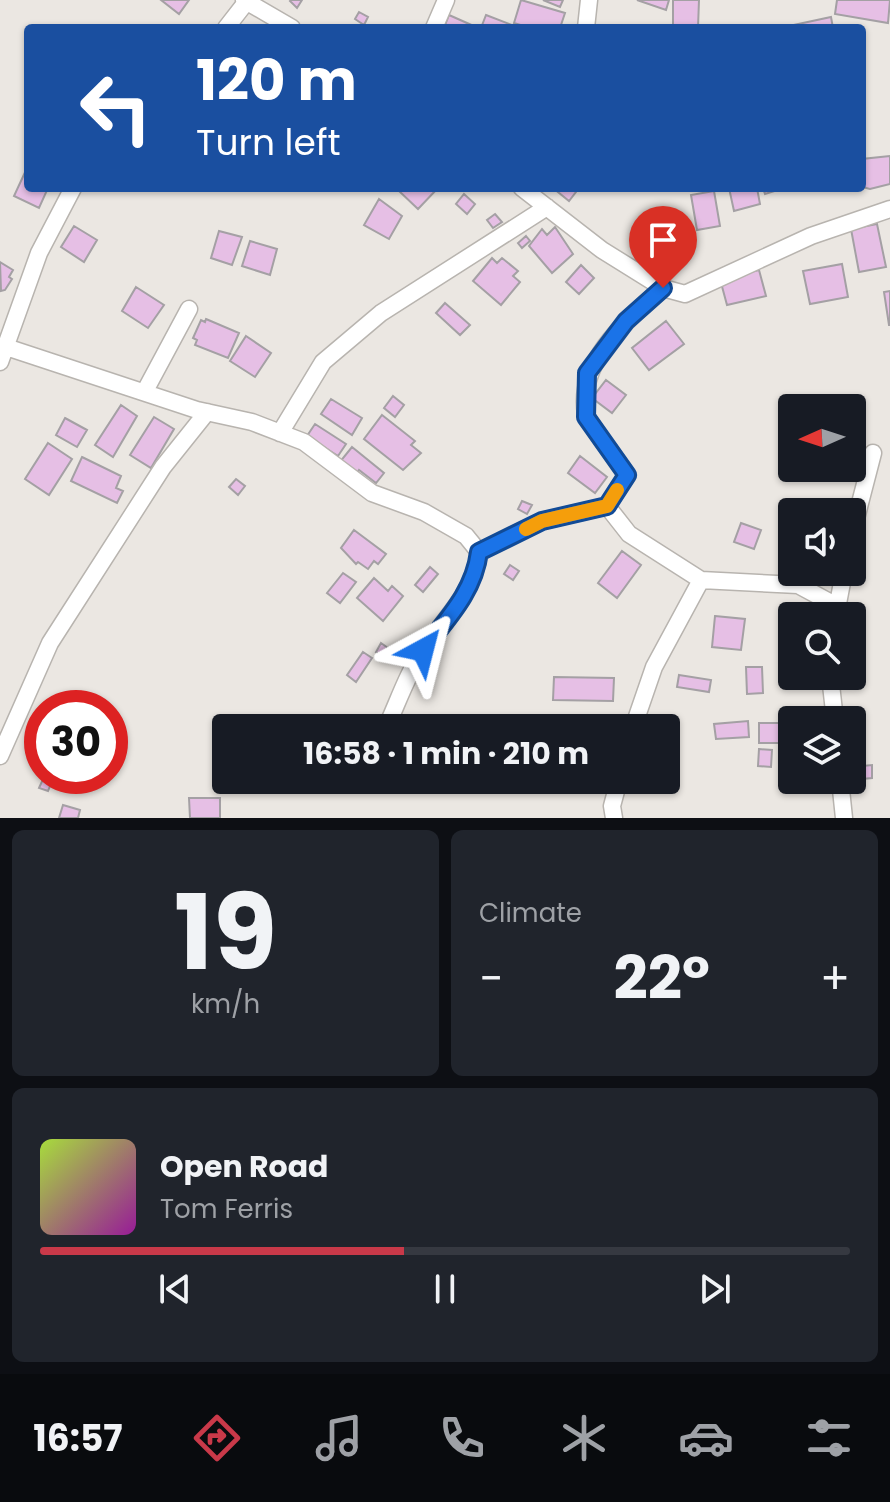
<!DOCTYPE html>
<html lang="en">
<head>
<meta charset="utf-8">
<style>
  body { margin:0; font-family:Poppins,sans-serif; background:#20242c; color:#f1f3f6; height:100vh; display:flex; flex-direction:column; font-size:30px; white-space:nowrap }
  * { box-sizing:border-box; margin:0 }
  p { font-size:26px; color:#9ea1a6 }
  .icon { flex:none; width:44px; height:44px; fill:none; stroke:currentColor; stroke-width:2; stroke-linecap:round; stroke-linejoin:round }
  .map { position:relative; height:818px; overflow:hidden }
  .side { display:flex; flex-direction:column; gap:12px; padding:12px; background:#0d0f14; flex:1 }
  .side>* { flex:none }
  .hud { position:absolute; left:24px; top:24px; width:842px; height:168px; border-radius:8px; box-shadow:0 2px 6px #0004; background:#1a4fa0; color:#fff; overflow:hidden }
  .needle { width:52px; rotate:267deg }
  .fabs { position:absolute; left:778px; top:394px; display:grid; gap:16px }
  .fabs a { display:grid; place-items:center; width:88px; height:88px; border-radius:8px; background:#171b24; box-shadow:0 2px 6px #0004; font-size:40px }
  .speed { position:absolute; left:24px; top:690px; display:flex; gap:16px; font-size:40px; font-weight:700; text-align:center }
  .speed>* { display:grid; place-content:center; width:104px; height:104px; border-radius:50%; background:#171b24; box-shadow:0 2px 6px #0004; line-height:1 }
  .speed .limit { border:12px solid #d22; background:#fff; color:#111 }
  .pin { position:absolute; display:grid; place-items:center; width:68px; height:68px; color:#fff; margin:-82px -34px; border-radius:50% 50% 50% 0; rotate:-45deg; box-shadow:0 0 8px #0007 }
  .pin .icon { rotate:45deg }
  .me { position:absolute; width:88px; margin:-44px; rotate:38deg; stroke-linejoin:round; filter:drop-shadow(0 0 6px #0008) }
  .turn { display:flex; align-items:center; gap:28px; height:168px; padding:0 40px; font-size:36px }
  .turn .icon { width:104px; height:104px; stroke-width:2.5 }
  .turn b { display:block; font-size:56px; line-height:68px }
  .big { font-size:60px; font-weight:700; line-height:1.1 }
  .side .tile { flex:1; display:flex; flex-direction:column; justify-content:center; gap:12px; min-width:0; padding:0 28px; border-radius:12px; background:#20242c }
  .side .dial { align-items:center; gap:0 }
  .dial b { font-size:104px; line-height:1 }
  .song { display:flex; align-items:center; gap:24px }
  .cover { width:96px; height:96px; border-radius:12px; background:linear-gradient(135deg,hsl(80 70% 55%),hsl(300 70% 35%)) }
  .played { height:8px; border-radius:4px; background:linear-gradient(90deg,#c93949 45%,#363941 45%) }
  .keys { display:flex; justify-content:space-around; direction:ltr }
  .heat { display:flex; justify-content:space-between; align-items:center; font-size:44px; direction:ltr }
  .side .tiles { flex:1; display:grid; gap:12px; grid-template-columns:1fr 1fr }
  .tile:last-child { grid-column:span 2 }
  .trip { position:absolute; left:212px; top:714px; width:468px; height:80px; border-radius:8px; background:#171b24; box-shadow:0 2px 6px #0004; font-weight:700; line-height:80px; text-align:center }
  .dock { display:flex; height:128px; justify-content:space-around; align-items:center; background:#090b0e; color:#9ea1a6 }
  .dock .icon { width:56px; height:56px }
  .dock .on { color:#c93949 }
  .dock b { font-size:36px; color:#f1f3f6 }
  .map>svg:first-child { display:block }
  .building { fill:#e6bfe5; stroke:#a4a0a4; stroke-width:2 }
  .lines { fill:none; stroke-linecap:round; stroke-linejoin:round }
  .minor-casing { stroke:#b8b4af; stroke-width:19 }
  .minor { stroke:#fff; stroke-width:16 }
  .route-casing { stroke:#114b97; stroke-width:20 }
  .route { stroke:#1a73e8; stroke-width:14 }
  .slow { stroke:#f59e0b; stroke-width:14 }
</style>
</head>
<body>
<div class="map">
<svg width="890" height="818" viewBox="0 0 890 818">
  <rect width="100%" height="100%" fill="#ebe7e2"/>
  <path class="building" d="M161,0H189L179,14Z
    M302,0L297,8L290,1L291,0Z
    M521,0L565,13L560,28H530L514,23Z
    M543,0H563L560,7Z
    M637,0H669L666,10Z
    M673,0H699L698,28H673Z
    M837,0H890L888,23L835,14Z
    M359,12L368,17L364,25L355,19Z
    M449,15L476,27V28L445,25Z
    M486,15L512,25L511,28H481Z
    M831,17L833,28H790L789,26Z
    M890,156V184L870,189L862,187V159Z
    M27,168L28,188H48L39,208L14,196Z
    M402,188H438L418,209L399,191Z
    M553,188H579L569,201Z
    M729,188H757L760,204L734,211Z
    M763,188H784L765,194Z
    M714,191L720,226L697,230L691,195Z
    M464,194L475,204L467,214L456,204Z
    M379,199L402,216L389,239L364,225Z
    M495,214L502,222L493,228L487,220Z
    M877,224L886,267L859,272L851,229Z
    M74,226L97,240L84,262L61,247Z
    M555,227L573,254L552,273L529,246L542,229L547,235Z
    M219,231L242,237L232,265L211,258Z
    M526,236L530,241L522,248L518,243Z
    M250,241L277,249L270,275L242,266Z
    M492,258L497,263L502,258L518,271L513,276L520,282L501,305L473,281Z
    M0,262L13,270L9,277L12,279L5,290L1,291Z
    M842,264L848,297L810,304L803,271Z
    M581,265L594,278L579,294L566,282Z
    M759,270L766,296L727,305L720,279Z
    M136,287L164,305L148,328L122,311Z
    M890,291V325H889L884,292Z
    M445,303L470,325L460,335L436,313Z
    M206,319L239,333L228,358L195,345L197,340L193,338L201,320L205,322Z
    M666,321L684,344L649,370L632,348Z
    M246,336L271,353L255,377L230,361Z
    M606,380L626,395L612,413L592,398Z
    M393,396L404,405L395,417L384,408Z
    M331,399L362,418L352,435L321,414Z
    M121,405L137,416L113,457L95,445Z
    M382,415L415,441L411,445L421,453L403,470L364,439Z
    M154,417L174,429L151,468L130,455Z
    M65,418L87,430L77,447L56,435Z
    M315,424L346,444L338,456L307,436Z
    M48,443L72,459L49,495L25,479Z
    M352,447L384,473L376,483L359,470L355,476L339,463Z
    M580,456L607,477L595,493L568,473Z
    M82,457L121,476L116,488L123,491L117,503L71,481Z
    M236,479L245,486L238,495L229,487Z
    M522,501L532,505L527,514L518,509Z
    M741,523L761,530L754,549L734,542Z
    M354,530L386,554L378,564L374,561L368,569L358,562L356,564L341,548Z
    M622,551L641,565L617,598L598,583Z
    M510,565L519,571L513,580L504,574Z
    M430,567L438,574L423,592L415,585Z
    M343,573L356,582L340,603L327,593Z
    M374,578L388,591L392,586L403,596L383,621L357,598Z
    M715,616L745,619L741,650L712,647Z
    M381,643L388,648L383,656L376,652Z
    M391,648L401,655L395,663L385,656Z
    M363,652L372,658L356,682L347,675Z
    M746,667H762L763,693L747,694Z
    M679,675L711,680L709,692L677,687Z
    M554,677L614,678L613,701L553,700Z
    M403,718L427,728H399Z
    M748,721L749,737L716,739L714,724Z
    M759,723H792V743H759Z
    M759,749L772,750L771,767L758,766Z
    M872,765V778L852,780V767Z
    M44,777L52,781L48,791L39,788Z
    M189,798H220V818H190Z
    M63,805L80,810L78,818H59Z"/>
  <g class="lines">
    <defs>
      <path id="minor" d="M244,0L292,28
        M226,28L247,1
        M434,28L446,0
        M586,28L589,0
        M522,188L602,250L663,288L685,294L811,236L890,209
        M663,288C627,320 577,361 586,414C587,421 620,464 627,475L607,506L629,534L701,580L798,585L837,606
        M6,347L197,410L252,422L304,442L372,493L424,512L466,536L479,552C474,593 447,615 424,649C408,672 398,702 386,728
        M0,362L39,253L73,188
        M145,391L189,309
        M280,433L323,362L381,313L547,207
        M852,534L873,453
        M479,552L542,521L607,506
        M836,614L844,572
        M830,676L835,720
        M633,728L654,667L701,580
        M0,756L50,643L163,467L207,412
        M840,780L844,818
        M614,818L612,806L619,780"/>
    </defs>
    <use href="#minor" class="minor-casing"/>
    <use href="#minor" class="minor"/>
  </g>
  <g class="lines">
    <defs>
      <path id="route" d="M423,650C447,619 474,592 479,552L542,521L607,506L627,475L586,417L587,373L626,321L663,288"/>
    </defs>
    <use href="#route" class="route-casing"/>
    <use href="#route" class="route"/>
    <path class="slow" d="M526,529L542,521L607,506L617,490"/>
  </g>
</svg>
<div class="fabs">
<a><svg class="needle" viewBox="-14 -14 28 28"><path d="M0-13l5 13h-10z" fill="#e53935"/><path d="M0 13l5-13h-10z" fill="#9ea1a6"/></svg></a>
<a><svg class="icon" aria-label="sound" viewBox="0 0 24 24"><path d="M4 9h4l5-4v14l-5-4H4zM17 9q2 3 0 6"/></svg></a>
<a><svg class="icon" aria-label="search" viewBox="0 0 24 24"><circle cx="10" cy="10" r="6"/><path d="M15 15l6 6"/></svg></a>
<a><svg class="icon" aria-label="layers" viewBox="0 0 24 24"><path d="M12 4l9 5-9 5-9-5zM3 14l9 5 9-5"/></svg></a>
</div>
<div class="speed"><div class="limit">30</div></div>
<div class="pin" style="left:663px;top:288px;background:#d93025"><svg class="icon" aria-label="arrive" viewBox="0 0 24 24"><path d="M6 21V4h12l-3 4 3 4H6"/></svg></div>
<svg class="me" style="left:423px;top:650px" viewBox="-20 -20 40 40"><path d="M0-17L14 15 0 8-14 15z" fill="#1a73e8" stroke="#fff" stroke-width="4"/></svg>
<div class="trip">16:58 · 1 min · 210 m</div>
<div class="hud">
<div class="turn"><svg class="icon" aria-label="left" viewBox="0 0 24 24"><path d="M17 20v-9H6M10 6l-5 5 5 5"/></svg><div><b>120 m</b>Turn left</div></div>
</div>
</div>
<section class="side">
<div class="tiles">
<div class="tile dial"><b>19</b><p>km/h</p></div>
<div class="tile"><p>Climate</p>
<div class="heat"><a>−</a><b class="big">22°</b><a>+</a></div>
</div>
<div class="tile">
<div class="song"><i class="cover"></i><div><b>Open Road</b><p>Tom Ferris</p></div></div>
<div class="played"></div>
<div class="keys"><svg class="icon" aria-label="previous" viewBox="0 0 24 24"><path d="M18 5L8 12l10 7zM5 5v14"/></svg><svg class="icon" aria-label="pause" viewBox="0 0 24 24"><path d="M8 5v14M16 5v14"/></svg><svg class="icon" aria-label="next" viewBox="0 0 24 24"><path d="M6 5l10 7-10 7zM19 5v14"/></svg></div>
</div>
</div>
</section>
<nav class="dock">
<b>16:57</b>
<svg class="icon on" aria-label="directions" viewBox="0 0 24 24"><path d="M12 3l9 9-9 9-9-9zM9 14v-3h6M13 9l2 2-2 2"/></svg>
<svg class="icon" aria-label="music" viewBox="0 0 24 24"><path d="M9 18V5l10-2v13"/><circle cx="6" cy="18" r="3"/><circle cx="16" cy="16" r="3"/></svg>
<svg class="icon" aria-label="phone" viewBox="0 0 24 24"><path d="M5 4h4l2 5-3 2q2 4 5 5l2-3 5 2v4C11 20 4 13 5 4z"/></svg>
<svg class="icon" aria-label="climate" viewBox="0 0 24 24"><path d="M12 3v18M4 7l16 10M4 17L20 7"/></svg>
<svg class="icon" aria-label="car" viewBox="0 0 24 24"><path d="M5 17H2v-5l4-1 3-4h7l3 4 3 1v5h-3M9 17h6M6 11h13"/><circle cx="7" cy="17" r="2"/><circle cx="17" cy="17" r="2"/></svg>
<svg class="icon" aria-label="filters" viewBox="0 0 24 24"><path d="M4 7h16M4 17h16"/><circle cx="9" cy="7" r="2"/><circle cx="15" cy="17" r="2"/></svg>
</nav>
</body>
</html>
